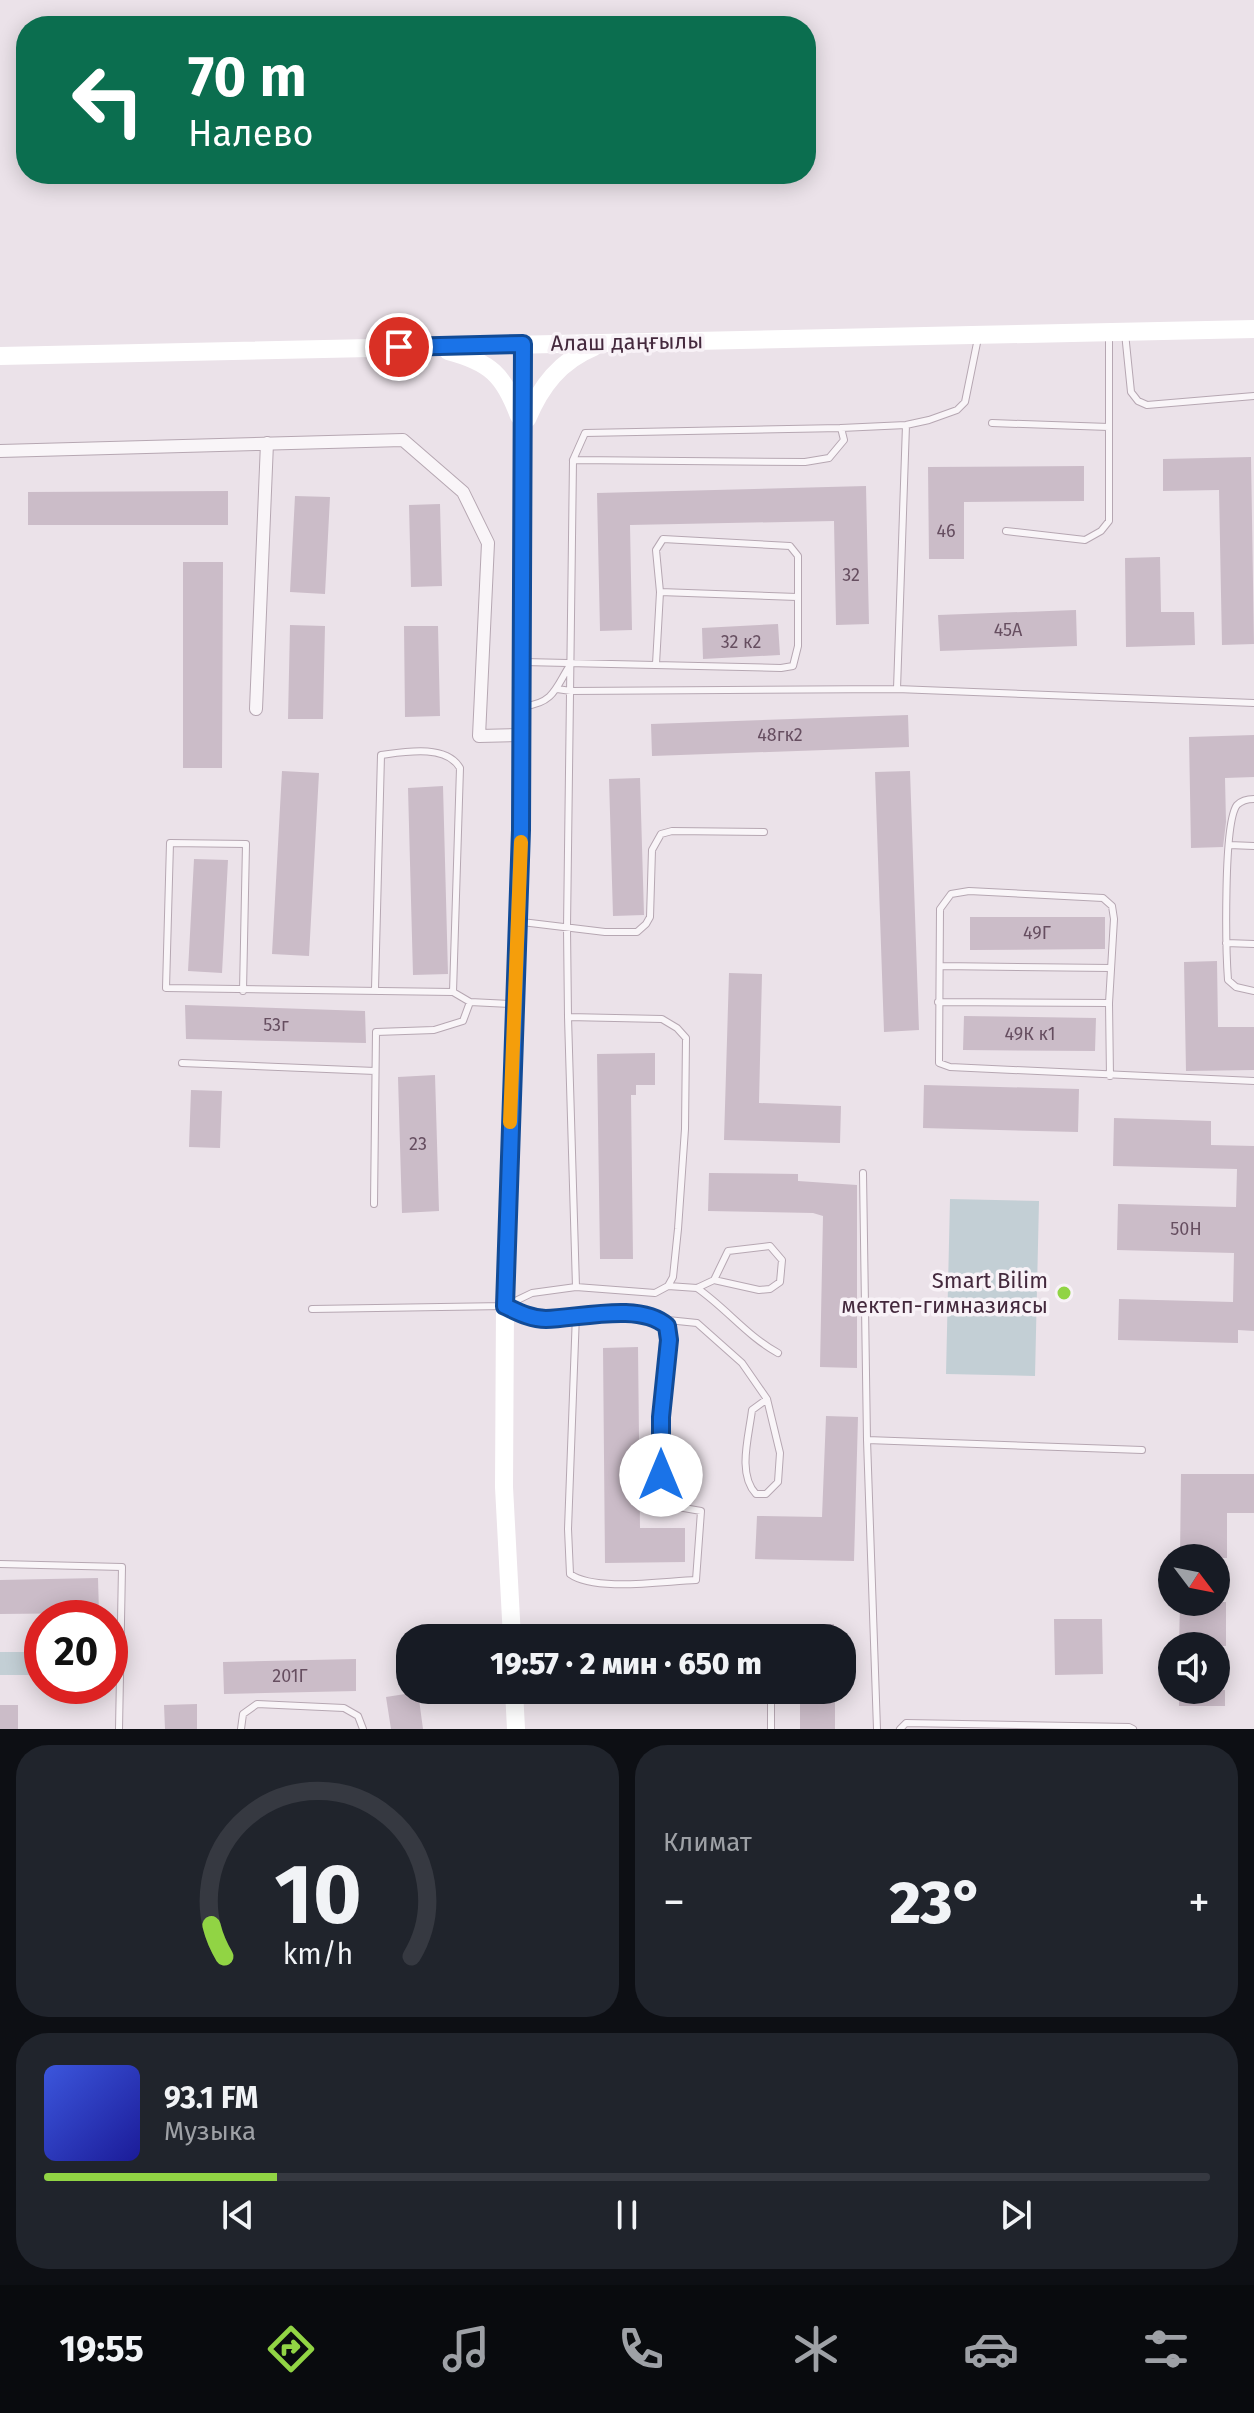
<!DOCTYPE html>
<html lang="ru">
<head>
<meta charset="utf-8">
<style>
  body { margin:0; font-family:"Fira Sans",sans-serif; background:#20242c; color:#f1f3f6; height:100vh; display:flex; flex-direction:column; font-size:30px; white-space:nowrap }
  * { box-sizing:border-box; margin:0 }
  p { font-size:26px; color:#9ea1a6 }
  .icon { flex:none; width:44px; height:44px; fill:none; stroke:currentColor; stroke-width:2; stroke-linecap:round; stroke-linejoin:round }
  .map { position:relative; height:1729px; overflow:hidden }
  .panel { display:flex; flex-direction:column; gap:16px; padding:16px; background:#0d0f14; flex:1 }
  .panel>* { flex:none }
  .top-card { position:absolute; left:16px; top:16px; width:800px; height:168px; border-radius:32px; box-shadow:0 4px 20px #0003; background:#0b6e4f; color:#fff; overflow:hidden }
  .needle { width:52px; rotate:122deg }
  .fabs { position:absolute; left:1158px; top:1544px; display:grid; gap:16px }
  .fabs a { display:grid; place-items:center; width:72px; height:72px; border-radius:50%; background:#171b24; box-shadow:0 4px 20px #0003; font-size:40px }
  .speed { position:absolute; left:24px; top:1600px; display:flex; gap:16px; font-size:40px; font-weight:700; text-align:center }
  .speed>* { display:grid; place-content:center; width:104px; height:104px; border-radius:50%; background:#171b24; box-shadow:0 4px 20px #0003; line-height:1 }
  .speed .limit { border:12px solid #d22; background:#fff; color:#111 }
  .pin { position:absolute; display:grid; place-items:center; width:68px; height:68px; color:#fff; margin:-34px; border:4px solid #fff; border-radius:50%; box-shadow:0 2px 8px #0007 }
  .me { position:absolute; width:88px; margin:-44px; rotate:0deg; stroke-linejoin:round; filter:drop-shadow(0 0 6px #0008) }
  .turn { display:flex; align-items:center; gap:28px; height:168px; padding:0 40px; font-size:36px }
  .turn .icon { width:104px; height:104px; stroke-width:2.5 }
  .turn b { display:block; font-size:56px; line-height:68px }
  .big { font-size:60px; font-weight:800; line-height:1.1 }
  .panel .widget { flex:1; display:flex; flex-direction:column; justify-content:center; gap:12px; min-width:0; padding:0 28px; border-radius:32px; background:#20242c }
  .panel .dial { align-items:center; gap:0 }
  .dial svg { height:208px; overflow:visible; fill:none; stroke:#363941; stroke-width:7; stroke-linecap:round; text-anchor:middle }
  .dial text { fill:#f1f3f6; stroke:none }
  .song { display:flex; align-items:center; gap:24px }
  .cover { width:96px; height:96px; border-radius:12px; background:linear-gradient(135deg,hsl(230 70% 55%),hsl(240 70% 35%)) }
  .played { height:8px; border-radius:4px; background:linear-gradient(90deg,#91d444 20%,#363941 20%) }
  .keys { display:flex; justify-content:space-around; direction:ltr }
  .heat { display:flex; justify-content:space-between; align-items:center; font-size:44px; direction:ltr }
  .panel .tiles { flex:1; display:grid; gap:16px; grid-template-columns:1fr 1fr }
  .widget:last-child { grid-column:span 2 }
  .trip { position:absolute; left:396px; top:1624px; width:460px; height:80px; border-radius:32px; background:#171b24; box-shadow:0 4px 20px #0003; font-weight:800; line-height:80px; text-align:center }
  .tab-bar { display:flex; height:128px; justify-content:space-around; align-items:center; background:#090b0e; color:#9ea1a6 }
  .tab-bar .icon { width:56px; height:56px }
  .tab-bar .active { color:#91d444 }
  .tab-bar b { font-size:36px; color:#f1f3f6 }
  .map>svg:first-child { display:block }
  .green { fill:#c3cfd5 }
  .building { fill:#cbbcc8 }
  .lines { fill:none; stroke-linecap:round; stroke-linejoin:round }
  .lane-casing { stroke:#b6a7b2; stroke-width:8 }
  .street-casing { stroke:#b6a7b2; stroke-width:14 }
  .lane { stroke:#f9f5f8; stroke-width:6 }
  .street { stroke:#f9f5f8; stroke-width:12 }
  .secondary { stroke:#fff; stroke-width:18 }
  .route-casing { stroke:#114b97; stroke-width:20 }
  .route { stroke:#1a73e8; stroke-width:14 }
  .slow { stroke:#f59e0b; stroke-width:14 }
  .poi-dot { fill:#91d444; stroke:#f8f2f7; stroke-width:3 }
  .labels { text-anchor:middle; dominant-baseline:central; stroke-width:7; stroke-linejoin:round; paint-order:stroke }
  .number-label { font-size:18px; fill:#664e60 }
  .street-label { font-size:22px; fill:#44293d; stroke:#f8f2f7 }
  .poi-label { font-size:22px; fill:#44293d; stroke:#f8f2f7; text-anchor:end }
</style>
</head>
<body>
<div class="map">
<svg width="1254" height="1729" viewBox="0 0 1254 1729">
  <rect width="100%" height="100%" fill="#ebe2e9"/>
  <path class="green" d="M950,1199L1039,1201L1035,1376L946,1374Z
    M0,1652H30V1675H0Z"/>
  <path class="building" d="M1251,457L1254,644L1222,645L1219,490L1163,491V459Z
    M1084,466V501L964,502V559H929L928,467Z
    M866,486L869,624L836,625L834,521L630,525L632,630L600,631L597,493Z
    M228,491V525H28V492Z
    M295,496L330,497L325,594L290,592Z
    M440,504L442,586L411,587L409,505Z
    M1160,557L1161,612H1194L1195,645L1126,647L1125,558Z
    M183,562H223L222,768H183Z
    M1076,610L1077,646L940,651L938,615Z
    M778,624L780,655L703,659L702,628Z
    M290,625L325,626L323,719H288Z
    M404,626H438L440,716L405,717Z
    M908,715L909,747L652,756L651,724Z
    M1254,735V777L1225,778L1226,822L1223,847L1191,848L1189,737Z
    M282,771L319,773L309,956L272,954Z
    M910,771L919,1030L884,1032L875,772Z
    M640,778L644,915L613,916L609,779Z
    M443,786L448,974L413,975L408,788Z
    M194,859L228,860L222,973L188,971Z
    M970,917H1105V949L970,950Z
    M1217,961L1218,1027H1254V1070L1186,1071L1184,962Z
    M729,973L762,974L759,1103L841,1106L840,1143L724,1140Z
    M185,1005L365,1011L366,1043L186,1039Z
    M964,1016L1096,1018L1095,1051L963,1050Z
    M655,1053V1085H636V1095H631L633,1259H600L597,1054Z
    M435,1075L439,1211L402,1213L398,1077Z
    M924,1085L1079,1089L1078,1132L923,1128Z
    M191,1090L222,1091L220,1148L189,1147Z
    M1114,1118L1211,1121V1145L1254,1146V1331L1238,1330V1343L1118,1340L1119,1299L1233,1302L1234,1253L1117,1250L1118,1204L1236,1207L1237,1169L1113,1166Z
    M709,1173L798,1174V1181L857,1185V1368L820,1367L823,1216L813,1213L708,1211Z
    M638,1347L640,1528H685V1562L605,1563L603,1348Z
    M826,1416L858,1417L854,1561L755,1559L757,1516L822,1517Z
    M1181,1474H1254V1513H1227V1558H1180Z
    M98,1578L99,1613L0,1614V1580Z
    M1180,1602H1226V1646H1179Z
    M1054,1619H1102L1103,1674L1055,1675Z
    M799,1624H834V1638H799Z
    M356,1659V1691L224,1694L223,1662Z
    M800,1690H835V1729H800Z
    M1179,1690H1225V1706H1179Z
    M418,1692L423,1729H391L386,1697Z
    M197,1704V1729H165L164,1705Z
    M0,1705H18V1729H0Z"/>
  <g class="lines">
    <defs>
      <path id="lane" d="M1125,333L1131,392L1138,401L1147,405L1254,396
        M992,423L1109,427
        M573,460L585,433L841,428L906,425L929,420L957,410L965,402L978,338
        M1006,531L1085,540L1101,531L1109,521V336
        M660,592L797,597
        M524,662L781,668L793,666L798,646V556L790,546L663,539L656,550L660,592L656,664
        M557,689L571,691L897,689L1254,703
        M897,689L906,425
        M525,706C554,703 556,687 570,665
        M1254,799C1247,799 1242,800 1237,805C1223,823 1226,953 1228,980L1236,987L1254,991
        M1229,845L1254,846
        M522,922L605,932H637L646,924L650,917L652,850L661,834L672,831L764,832
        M1226,943L1254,944
        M940,966L1111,968
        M375,989L381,755C404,752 446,744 460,768L453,992
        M243,991L246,844L170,843L166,988L453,992L470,1002L511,1004
        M938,1002L1109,1003
        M568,1017L567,928L573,460L805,462L829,458L844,440L841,428
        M182,1063L375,1071
        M1110,1076L1109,1003L1114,919L1112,906L1103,898L969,891L951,894L940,909L939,1063L950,1067L1254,1081
        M863,1173L867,1440
        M374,1204L376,1032L434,1030L463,1021L470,1002
        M668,1286L697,1288L714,1280L759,1290L770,1289L780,1282L782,1260L770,1246L728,1251L714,1280
        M697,1288C726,1308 747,1336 778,1353
        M508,1308C520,1313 531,1318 544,1318C554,1319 565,1315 575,1314C600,1312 649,1310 667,1326L669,1340L661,1417V1504L701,1511L696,1580C664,1581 595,1592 570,1574L568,1529L576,1314
        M312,1309L505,1306L532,1293L576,1287L655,1293L668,1286L673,1277L678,1229L685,1129L686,1038L677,1028L662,1019L568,1017L576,1287
        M658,1319L697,1323L742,1363L767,1399L780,1453L778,1482L766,1494H756C737,1474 749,1436 752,1410L767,1399
        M0,1564L122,1567L119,1729
        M241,1729L243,1714L257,1704L344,1708L358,1716L363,1729
        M771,1729V1690
        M877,1729L867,1440L1142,1450
        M900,1729L906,1723L1129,1727L1133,1729"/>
      <path id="street" d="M0,451L403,440L463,492L488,543L479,736L523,735
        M256,709L267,443"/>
    </defs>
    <use href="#lane" class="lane-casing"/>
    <use href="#street" class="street-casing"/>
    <use href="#lane" class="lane"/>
    <use href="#street" class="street"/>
    <path class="secondary" d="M448,351C490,362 504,375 519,416
      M0,356L1254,329
      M527,419C541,386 560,361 594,347
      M512,1638L504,1487L505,1306L521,830L523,344
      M514,1690L516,1729"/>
  </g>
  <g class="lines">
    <defs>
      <path id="route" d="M399,347L523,344L521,830L505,1306C518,1312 531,1319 546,1319C580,1318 640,1302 667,1326L669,1340L661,1417V1475"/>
    </defs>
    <use href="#route" class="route-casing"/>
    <use href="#route" class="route"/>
    <path class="slow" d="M510,1122L521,842"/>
  </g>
  <circle class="poi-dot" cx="1064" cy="1293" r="8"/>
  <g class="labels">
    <g class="number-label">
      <text x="946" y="531">46</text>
      <text x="851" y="575">32</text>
      <text x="1008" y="630">45А</text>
      <text x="741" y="642">32 к2</text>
      <text x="780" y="735">48гк2</text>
      <text x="1037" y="933">49Г</text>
      <text x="276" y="1025">53г</text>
      <text x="1030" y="1034">49К к1</text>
      <text x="418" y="1144">23</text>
      <text x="1186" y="1229">50Н</text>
      <text x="290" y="1676">201Г</text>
    </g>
    <g class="street-label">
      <text transform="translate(627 342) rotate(-1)">Алаш даңғылы</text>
    </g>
    <g class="poi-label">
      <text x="1048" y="1280">Smart Bilim<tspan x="1048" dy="25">мектеп-гимназиясы</tspan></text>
    </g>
  </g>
</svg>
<div class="fabs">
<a><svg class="needle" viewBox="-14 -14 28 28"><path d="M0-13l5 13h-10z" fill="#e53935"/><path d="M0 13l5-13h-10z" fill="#9ea1a6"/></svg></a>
<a><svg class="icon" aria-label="sound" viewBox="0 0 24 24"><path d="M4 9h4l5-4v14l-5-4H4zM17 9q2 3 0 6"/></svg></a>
</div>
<div class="speed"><div class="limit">20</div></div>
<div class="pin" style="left:399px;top:347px;background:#d93025"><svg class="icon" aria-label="arrive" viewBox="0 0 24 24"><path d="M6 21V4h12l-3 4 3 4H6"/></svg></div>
<svg class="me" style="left:661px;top:1475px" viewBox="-20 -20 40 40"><circle r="19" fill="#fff"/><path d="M0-13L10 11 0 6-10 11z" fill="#1a73e8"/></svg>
<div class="trip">19:57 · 2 мин · 650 m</div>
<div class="top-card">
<div class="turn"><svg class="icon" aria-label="left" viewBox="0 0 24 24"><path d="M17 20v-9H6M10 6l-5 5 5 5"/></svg><div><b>70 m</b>Налево</div></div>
</div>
</div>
<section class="panel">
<div class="tiles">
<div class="widget dial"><svg viewBox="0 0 100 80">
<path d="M14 69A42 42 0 1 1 86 69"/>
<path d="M14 69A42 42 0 0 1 9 57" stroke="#91d444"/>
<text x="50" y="56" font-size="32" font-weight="700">10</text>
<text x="50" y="72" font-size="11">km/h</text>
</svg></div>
<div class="widget"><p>Климат</p>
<div class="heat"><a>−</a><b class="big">23°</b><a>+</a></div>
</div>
<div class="widget">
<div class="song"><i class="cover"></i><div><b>93.1 FM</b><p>Музыка</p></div></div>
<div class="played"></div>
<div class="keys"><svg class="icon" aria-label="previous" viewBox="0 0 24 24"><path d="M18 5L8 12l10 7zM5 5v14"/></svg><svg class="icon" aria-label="pause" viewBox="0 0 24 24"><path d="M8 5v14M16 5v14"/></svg><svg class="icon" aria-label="next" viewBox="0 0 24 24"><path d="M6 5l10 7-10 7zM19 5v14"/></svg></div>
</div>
</div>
</section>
<nav class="tab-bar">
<b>19:55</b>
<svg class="icon active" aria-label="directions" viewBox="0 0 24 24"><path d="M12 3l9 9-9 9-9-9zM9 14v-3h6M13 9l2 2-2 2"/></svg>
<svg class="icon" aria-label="music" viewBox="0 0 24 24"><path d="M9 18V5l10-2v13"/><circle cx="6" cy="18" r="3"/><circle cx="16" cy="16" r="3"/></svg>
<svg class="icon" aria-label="phone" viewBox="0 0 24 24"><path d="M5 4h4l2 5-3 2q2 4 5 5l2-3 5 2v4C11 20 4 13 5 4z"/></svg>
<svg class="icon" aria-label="climate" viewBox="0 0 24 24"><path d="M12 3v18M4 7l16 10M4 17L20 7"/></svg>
<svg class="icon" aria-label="car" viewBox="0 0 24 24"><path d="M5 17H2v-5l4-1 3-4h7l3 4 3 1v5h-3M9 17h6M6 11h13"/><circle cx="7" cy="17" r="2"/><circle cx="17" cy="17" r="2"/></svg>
<svg class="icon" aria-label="filters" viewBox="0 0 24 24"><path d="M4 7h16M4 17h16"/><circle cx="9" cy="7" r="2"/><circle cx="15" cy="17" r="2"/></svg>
</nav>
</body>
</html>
